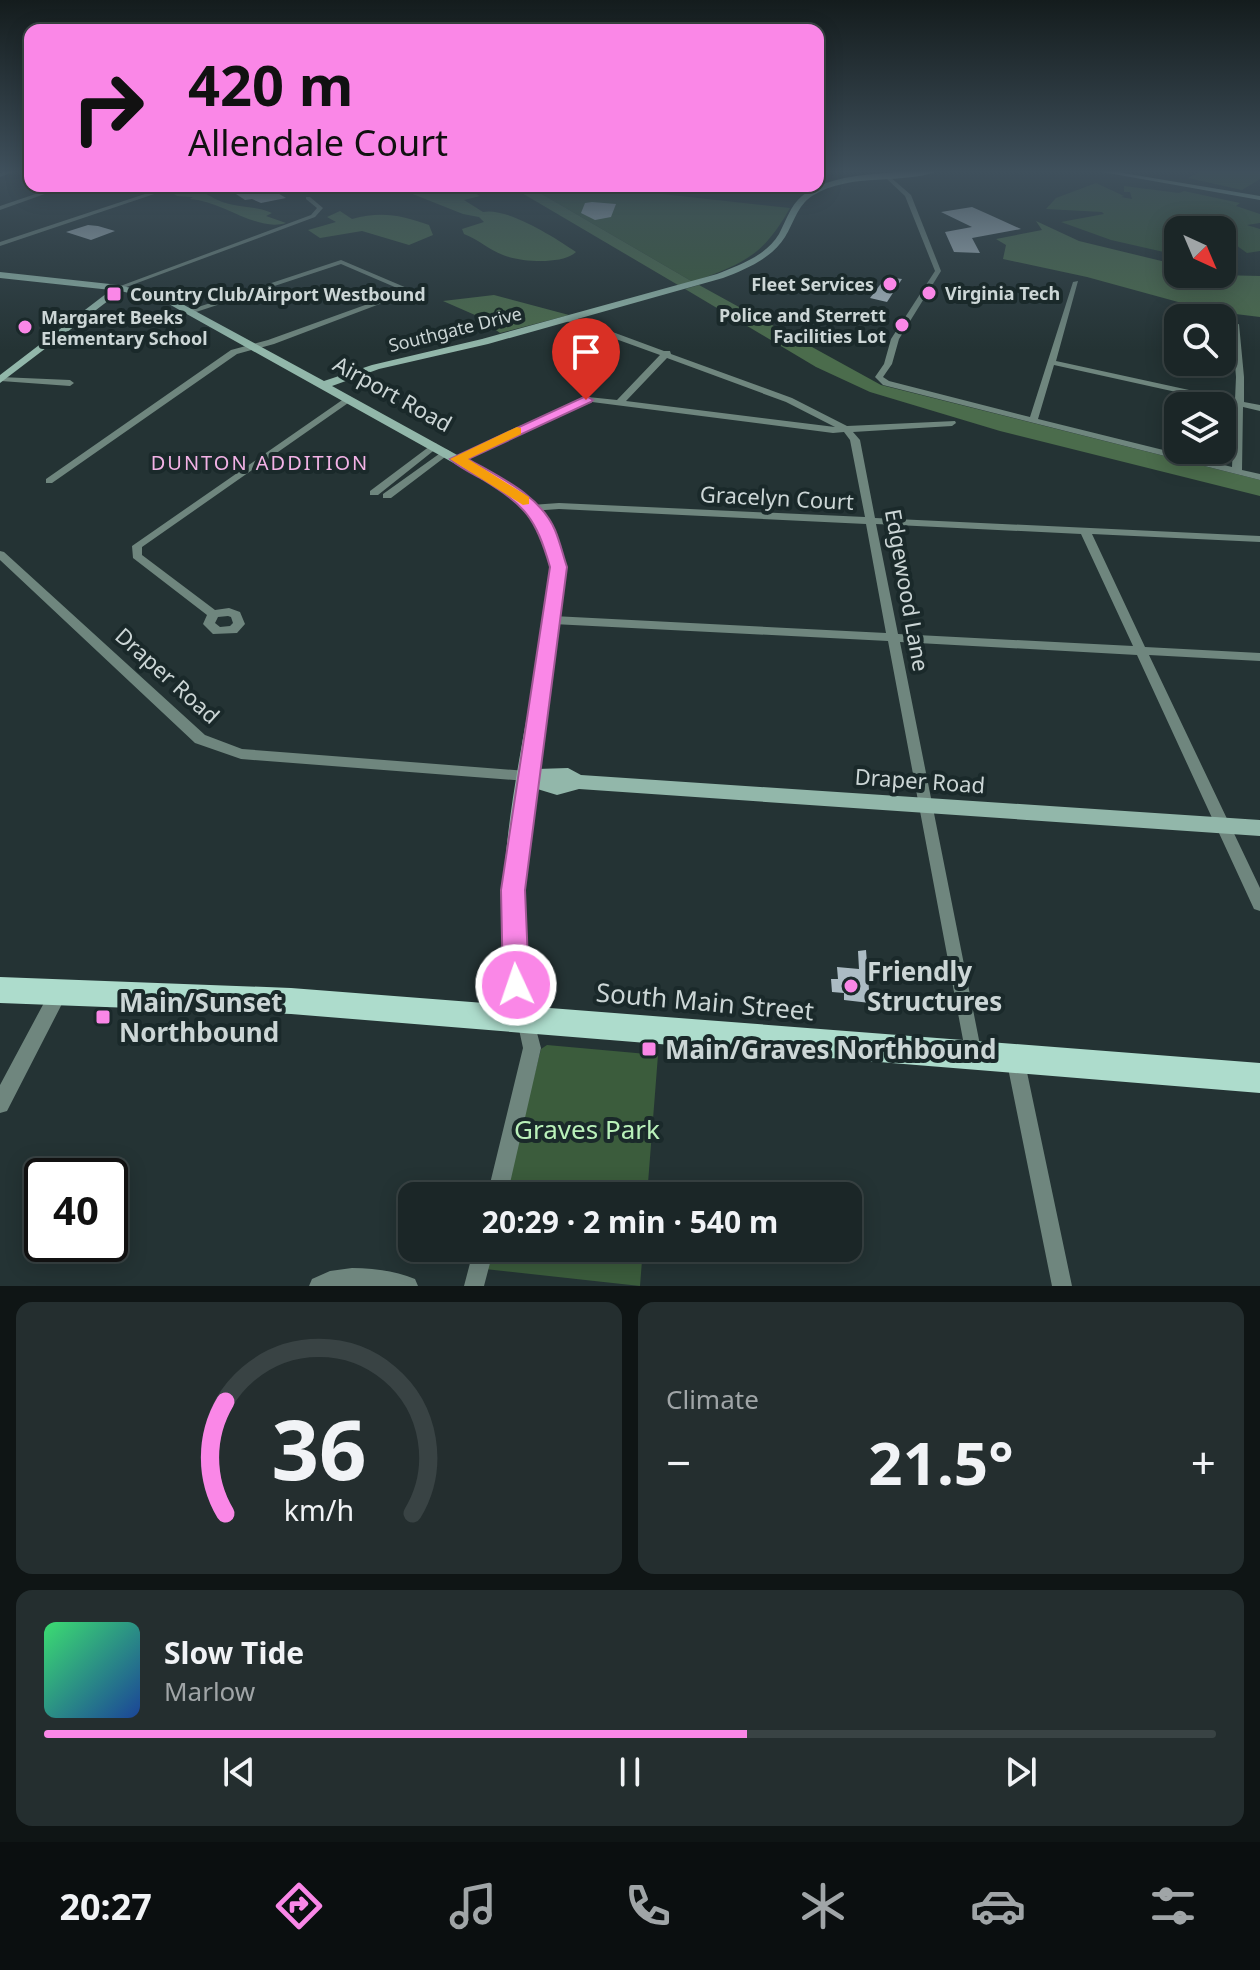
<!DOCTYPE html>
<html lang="en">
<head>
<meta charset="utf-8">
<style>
  body { margin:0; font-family:"Noto Sans",sans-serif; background:#242e2f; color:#f1f3f6; height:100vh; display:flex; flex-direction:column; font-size:30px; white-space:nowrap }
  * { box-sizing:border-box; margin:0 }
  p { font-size:26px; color:#a0a5a7 }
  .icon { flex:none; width:44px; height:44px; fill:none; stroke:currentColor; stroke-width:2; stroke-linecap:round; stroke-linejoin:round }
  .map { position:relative; height:1286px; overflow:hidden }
  .panel { display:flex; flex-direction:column; gap:16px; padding:16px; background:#0f1515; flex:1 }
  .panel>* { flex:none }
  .banner { position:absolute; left:24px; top:24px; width:800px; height:168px; border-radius:16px; box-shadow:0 4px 20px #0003,0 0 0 2px #394344; background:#fa87e7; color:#111; overflow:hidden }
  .needle { width:52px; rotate:136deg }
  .tools { position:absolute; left:1164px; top:216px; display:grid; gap:16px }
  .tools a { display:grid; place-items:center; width:72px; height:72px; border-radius:16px; background:#1b2627; box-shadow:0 4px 20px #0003,0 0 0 2px #394344; font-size:40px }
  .speed { position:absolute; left:24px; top:1158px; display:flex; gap:16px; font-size:40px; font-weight:700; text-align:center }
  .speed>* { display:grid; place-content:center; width:104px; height:104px; border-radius:50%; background:#1b2627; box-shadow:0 4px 20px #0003,0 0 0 2px #394344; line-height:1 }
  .speed .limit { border:4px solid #111; border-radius:12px; background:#fff; color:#111 }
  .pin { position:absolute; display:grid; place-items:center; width:68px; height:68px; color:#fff; margin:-82px -34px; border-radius:50% 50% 50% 0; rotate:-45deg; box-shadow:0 0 8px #0007 }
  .pin .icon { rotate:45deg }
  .me { position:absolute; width:88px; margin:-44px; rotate:357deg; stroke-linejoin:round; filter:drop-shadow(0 0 6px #0008) }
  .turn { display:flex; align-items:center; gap:28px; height:168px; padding:0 32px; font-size:36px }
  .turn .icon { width:104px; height:104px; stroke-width:2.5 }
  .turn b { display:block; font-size:56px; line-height:68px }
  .big { font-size:60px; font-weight:700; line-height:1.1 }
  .panel .tile { flex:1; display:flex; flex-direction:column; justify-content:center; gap:12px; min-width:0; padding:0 28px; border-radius:16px; background:#242e2f }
  .panel .dial { align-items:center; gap:0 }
  .dial svg { height:208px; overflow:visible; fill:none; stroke:#394344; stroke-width:7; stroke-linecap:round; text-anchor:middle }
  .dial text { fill:#f1f3f6; stroke:none }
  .song { display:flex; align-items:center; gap:24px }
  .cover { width:96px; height:96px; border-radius:12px; background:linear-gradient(135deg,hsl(140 70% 55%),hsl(220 70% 35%)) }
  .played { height:8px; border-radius:4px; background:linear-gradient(90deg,#fa87e7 60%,#394344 60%) }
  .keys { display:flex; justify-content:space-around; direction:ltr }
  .heat { display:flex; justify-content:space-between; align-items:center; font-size:44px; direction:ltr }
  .panel .tiles { flex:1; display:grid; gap:16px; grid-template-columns:1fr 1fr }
  .tile:last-child { grid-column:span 2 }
  .trip { position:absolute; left:398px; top:1182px; width:464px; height:80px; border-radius:16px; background:#1b2627; box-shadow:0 4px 20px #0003,0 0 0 2px #394344; font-weight:700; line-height:80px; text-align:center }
  .tabs { display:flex; height:128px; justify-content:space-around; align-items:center; background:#0b0f10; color:#a0a5a7 }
  .tabs .icon { width:56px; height:56px }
  .tabs .active { color:#fa87e7 }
  .tabs b { font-size:36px; color:#f1f3f6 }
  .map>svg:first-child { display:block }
  .green { fill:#3b5c3c }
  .forest { fill:#4b6c4c }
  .building { fill:#acbcc4 }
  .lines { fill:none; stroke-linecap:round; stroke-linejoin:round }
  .street { fill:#6f867e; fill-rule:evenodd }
  .secondary { fill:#92b7aa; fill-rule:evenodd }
  .primary { fill:#addccc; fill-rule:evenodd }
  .route { fill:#fa87e7; stroke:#a25896; stroke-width:2 }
  .slow { fill:#f59e0b }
  .poi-dot { fill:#fa87e7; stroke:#1a292a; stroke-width:3 }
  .labels { text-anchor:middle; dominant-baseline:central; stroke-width:8; stroke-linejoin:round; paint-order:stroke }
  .far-poi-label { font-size:18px; font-weight:bold; fill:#ccd6d6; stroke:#1a292a; text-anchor:start }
  .far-street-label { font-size:18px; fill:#ccd6d6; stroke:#1a292a }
  .far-neighbourhood-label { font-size:20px; letter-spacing:2px; fill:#f3b2e6; stroke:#1a292a }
  .street-label { font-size:22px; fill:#ccd6d6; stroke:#1a292a }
  .near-poi-label { font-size:26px; font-weight:bold; fill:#ccd6d6; stroke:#1a292a; text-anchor:start }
  .near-street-label { font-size:26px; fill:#ccd6d6; stroke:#1a292a }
  .near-park-label { font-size:26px; fill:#baf1ba; stroke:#1a292a }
</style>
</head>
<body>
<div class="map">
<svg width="1260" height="1286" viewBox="0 0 1260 1286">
  <rect width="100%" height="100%" fill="#243334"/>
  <path class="green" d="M1203,170H1260V179L1242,190L1188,178Z
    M1096,183L1124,196L1121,197L1132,199L1130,192H1124V186L1179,193L1184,191L1240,203L1236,206L1260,214V223L1247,225L1260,229V251L1247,253L1233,243L1222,242V230H1178L1177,255L1111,240L1061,222L1104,214L1102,212L1046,209L1056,198Z
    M528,186H590L790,208C763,256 744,263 693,282Z
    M547,1045L658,1055L647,1196H503L541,1049Z
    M490,1248H643L640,1286L485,1269Z"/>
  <path class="forest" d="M172,186C206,186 207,200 234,205C247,208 259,207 272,213L266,216L286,223C256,232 223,201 190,199L193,197L177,196L168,190L174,187Z
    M423,186L444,194L467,189L480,196L464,200L483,212C507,207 556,238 576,252C562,265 521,262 503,255C489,250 478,239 464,234L462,229L484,222L479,217L463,214L400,189Z
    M510,186H528L693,282L678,285Z
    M340,211L352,219C382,211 400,215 429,225L433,235L409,245L362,231L320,238L308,230L336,222L327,217Z
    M1036,221L1079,241L1178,265V274L1260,276V317L1211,311L1087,277L1003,259L1006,245L996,239L1042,230Z
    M699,285L881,385L1260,480V496L1000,431L870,392L816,367L685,289Z
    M494,295L569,315L500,333L475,315L443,301Z"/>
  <path class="building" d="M224,186H266L286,198L261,203L252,199L245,200Z
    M585,203L592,202L616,204L611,217L595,220L581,213Z
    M972,207L990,215L1021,229L972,238L980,253L954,252L945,232L972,227L941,212Z
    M88,225L98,226L115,231L91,240L66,232Z
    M886,277L902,279L887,302L870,298Z
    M866,950L870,1003L844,1000V993L832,992L831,979H838L837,967L859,969L858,951Z"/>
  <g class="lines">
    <path class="street" d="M10,170H18L0,177V173Z
      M888,175L911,195L941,271L899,339L892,364L883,377L889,381L1030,417L1073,282L1078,281L1056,361L1235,400L1236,377L1232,326L1239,324L1244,377V402L1260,405V411L1243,407L1242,470L1260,474V480L883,385L875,377L884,364L891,339L935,271L905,196L886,178ZM1054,365L1235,405L1232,467L1038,419Z
      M59,186H67L0,210V206Z
      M169,186L175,187L0,246V242Z
      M306,197H310L323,208L315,217L121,289L115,288L311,215L317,208L306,199Z
      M341,260L414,291L274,344L237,354L52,483H46V479L231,350L268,340L404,291L341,264L193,313L186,311Z
      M566,317H572L664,351H670L671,354L792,398L847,426L955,421L956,423L952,426L853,432L860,440L875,518L1260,536V542L1092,534L1145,647L1260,653V661L1149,655L1260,888V911L1254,909L1137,655L900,642L982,1055L979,1061L973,1064L967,1061L888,641L553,624L547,620L553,616L886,633L866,524L559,509L531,511L526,508L531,505L559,503L865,517L850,440L844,432L833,433L592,402L460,461H454V457L588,397L617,400L660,355L566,321ZM667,358L786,402L835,427L626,401ZM876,524L1081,534L1133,646L898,634Z
      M0,377L70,380L74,383L70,386L1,381Z
      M348,396L351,397V401L142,547V555L215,610L229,608L240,612L245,624L237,633L213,634L203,624L207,615L133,558L132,546ZM228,616L231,617L233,623L230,626L220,627L215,623L218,617Z
      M434,443L437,444V448L378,495H370V491Z
      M446,449L451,452L449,454L391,498H383V494Z
      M0,551L4,552L205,735L242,749L527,771L532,772L534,776L532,780L527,781L241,759L195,743L0,560Z
      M59,984L65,986L67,992L65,998L7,1111L0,1113V1085L53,986Z
      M526,1012L532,1014L541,1048L507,1196H487L523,1048L517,1020L520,1014Z
      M1015,1049L1021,1052L1024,1058L1072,1286H1052L1006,1058L1009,1052Z
      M474,1248H494L484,1286H464Z
      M352,1268C373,1268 396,1271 415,1279L418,1286H309L312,1279L330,1271Z"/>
    <path class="secondary" d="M923,170H940C904,186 852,171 812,196C797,206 794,223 785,237C771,259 746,269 723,278L488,344L379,369L332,386L508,483C541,508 562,535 565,577L537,769L568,768L581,775L1260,820V836L579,789L557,795L534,788C521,871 520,938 537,1020L534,1028L526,1031L518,1028C507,1003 505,971 503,944C498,821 535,699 551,577C548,528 524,505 484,480L167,303L121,291L0,383V375L111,290L0,278V272L119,285L173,299L324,381L372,365L482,339L717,274C739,265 766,256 779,234C786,221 790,206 802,196C830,172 888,174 923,170Z
      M1091,170H1105L1260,196V200Z"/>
    <path class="primary" d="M0,977L291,988L1260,1063V1093L291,1014L0,1003Z"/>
  </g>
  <linearGradient id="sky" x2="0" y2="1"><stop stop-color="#141c1d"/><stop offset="0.49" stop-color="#3f505c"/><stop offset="1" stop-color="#3f505c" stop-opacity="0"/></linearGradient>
  <rect width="1260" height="350" fill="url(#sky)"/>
  <path class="route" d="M586,396L593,400L591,402L468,459C499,477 540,495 555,530C560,542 563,555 567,567L525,890L529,985L525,994L516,997L507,994L503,985L501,890L550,567C536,518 526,506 482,479C471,473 459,467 450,459Z"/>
  <path class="slow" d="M517,427L521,428V434L468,459L529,497V504L523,505L450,459Z"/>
  <g class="poi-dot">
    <circle cx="890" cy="284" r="8"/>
    <circle cx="929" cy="293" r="8"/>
    <rect x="106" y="286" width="16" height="16" rx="4"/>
    <circle cx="902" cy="325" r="8"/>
    <circle cx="25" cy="327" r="8"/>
    <circle cx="851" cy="986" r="8"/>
    <rect x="95" y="1009" width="16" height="16" rx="4"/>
    <rect x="641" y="1041" width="16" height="16" rx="4"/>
  </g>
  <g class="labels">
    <g class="far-poi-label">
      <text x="874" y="284" text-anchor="end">Fleet Services</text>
      <text x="945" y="293">Virginia Tech</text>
      <text x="130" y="294">Country Club/Airport Westbound</text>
      <text x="886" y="315" text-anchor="end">Police and Sterrett<tspan x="886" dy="21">Facilities Lot</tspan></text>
      <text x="41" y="317">Margaret Beeks<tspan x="41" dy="21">Elementary School</tspan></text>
    </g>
    <g class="far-street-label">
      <text transform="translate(455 329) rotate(-14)">Southgate Drive</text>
    </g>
    <g class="far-neighbourhood-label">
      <text x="260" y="462">DUNTON ADDITION</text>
    </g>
    <g class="street-label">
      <text transform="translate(393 393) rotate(29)">Airport Road</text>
      <text transform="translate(777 497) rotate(3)">Gracelyn Court</text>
      <text transform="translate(908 590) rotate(80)">Edgewood Lane</text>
      <text transform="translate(168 675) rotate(42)">Draper Road</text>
      <text transform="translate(920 780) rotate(4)">Draper Road</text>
    </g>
    <g class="near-poi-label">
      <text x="867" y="971">Friendly<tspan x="867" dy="30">Structures</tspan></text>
      <text x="119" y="1002">Main/Sunset<tspan x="119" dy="30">Northbound</tspan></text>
      <text x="665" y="1049">Main/Graves Northbound</text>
    </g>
    <g class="near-street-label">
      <text transform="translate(705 1001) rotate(5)">South Main Street</text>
    </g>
    <g class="near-park-label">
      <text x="587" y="1129">Graves Park</text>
    </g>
  </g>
</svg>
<div class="tools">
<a><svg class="needle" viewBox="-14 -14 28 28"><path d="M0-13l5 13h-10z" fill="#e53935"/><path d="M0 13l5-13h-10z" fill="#a0a5a7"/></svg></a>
<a><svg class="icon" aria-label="search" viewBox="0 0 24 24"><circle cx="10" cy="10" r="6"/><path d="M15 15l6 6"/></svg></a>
<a><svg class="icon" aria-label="layers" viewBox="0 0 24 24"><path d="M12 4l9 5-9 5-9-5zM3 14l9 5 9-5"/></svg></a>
</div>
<div class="speed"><div class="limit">40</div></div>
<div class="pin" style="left:586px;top:400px;background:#d93025"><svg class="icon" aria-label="arrive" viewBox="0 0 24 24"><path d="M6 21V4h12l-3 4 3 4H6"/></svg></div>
<svg class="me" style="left:516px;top:985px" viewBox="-20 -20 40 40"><circle r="17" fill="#fa87e7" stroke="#fff" stroke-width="3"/><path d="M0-11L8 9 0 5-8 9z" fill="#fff"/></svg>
<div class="trip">20:29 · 2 min · 540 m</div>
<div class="banner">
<div class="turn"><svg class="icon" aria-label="right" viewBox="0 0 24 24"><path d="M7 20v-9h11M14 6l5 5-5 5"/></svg><div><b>420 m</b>Allendale Court</div></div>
</div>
</div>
<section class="panel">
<div class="tiles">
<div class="tile dial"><svg viewBox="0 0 100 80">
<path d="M14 69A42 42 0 1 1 86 69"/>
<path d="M14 69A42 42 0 0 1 14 26" stroke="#fa87e7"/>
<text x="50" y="56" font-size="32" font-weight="700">36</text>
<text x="50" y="72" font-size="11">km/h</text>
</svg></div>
<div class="tile"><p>Climate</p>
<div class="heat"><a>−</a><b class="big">21.5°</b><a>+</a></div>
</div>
<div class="tile">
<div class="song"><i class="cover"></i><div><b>Slow Tide</b><p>Marlow</p></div></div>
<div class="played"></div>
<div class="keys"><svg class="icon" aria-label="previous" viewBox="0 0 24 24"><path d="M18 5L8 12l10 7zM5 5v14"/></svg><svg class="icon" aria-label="pause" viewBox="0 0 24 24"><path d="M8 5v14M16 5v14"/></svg><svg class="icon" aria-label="next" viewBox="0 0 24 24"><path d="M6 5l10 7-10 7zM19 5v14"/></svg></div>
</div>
</div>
</section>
<nav class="tabs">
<b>20:27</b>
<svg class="icon active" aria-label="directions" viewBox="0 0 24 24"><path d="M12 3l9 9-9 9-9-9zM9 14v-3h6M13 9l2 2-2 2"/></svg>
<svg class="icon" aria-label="music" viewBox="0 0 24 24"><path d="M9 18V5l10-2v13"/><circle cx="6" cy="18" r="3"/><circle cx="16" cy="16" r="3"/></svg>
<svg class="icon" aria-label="phone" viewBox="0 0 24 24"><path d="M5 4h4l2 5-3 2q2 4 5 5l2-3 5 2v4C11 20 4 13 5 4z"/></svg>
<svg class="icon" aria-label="climate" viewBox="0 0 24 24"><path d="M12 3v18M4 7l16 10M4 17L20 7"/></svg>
<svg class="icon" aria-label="car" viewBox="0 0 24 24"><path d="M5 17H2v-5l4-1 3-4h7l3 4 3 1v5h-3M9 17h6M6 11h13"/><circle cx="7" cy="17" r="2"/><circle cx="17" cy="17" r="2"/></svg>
<svg class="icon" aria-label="filters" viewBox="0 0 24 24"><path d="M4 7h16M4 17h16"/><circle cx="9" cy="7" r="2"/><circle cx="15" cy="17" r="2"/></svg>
</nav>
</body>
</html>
